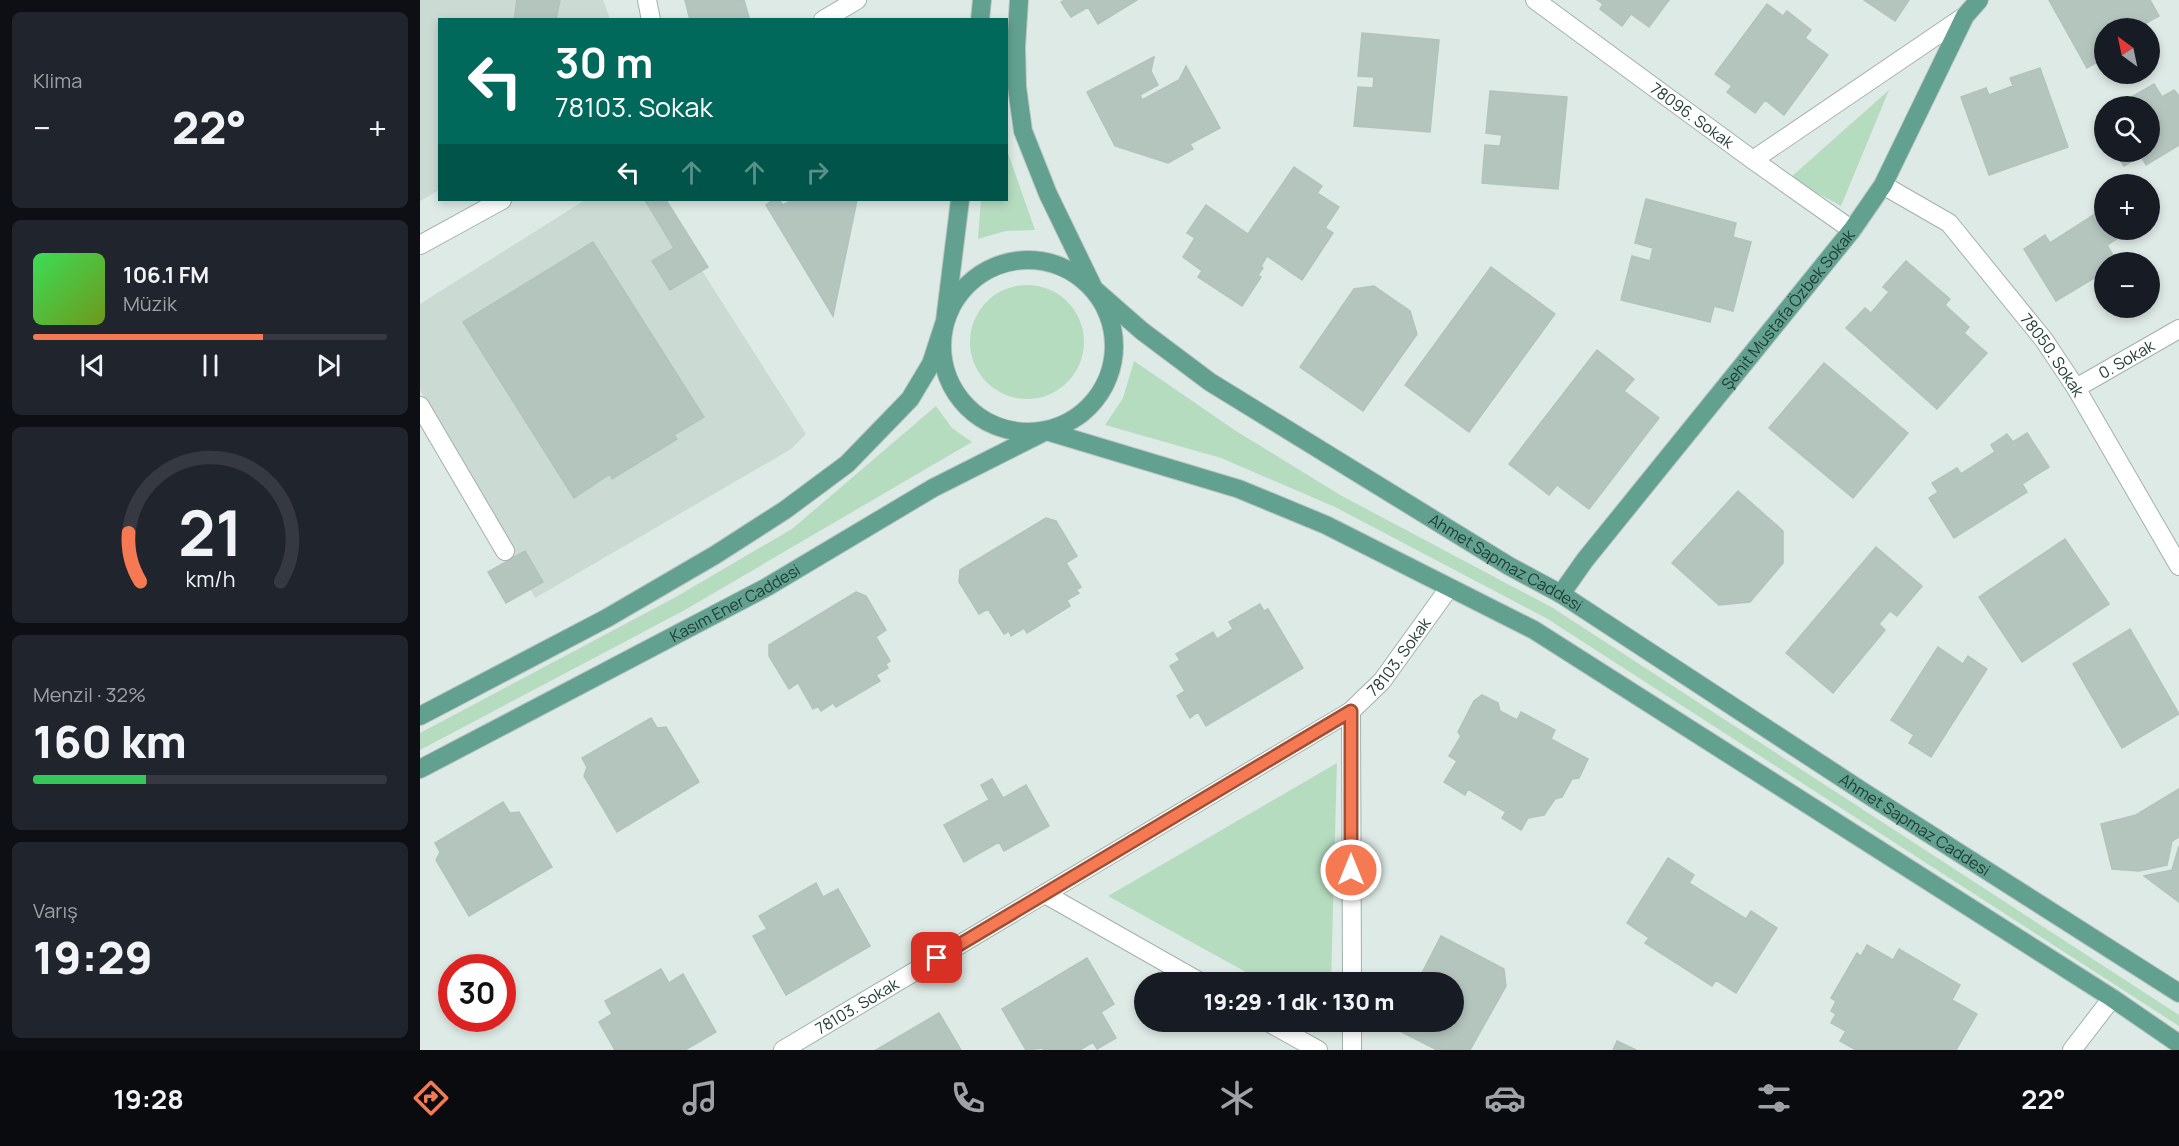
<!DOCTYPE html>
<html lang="tr">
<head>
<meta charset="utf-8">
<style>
  body { margin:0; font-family:Manrope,sans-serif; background:#20242c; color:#f1f3f6; height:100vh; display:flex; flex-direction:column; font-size:22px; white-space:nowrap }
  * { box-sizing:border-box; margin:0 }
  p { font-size:20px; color:#9ea1a6 }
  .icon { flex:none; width:33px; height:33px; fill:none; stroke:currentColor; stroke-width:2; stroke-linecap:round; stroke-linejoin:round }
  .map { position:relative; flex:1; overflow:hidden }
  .details { display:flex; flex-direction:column; gap:12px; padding:12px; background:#0d0f14; width:420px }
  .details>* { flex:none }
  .top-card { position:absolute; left:18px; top:18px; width:570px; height:183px; border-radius:0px; box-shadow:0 3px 9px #0003; background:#00695c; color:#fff; overflow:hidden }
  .needle { width:39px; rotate:327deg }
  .fabs { position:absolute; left:1674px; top:18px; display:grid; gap:12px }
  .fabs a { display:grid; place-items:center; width:66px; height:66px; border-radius:50%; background:#171b24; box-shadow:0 3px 9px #0003; font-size:30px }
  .speed { position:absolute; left:18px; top:954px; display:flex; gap:12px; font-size:30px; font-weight:700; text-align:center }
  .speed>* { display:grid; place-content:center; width:78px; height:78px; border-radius:50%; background:#171b24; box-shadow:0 3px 9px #0003; line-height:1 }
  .speed .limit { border:9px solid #d22; background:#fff; color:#111 }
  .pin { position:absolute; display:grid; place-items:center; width:51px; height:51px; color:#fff; margin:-26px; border-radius:12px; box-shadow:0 3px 9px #0006 }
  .me { position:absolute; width:66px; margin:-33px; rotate:0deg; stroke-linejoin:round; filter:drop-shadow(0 0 4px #0008) }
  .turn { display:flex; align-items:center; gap:21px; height:126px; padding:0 18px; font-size:27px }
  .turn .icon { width:78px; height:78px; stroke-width:2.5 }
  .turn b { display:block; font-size:42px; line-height:51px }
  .lanes { display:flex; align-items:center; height:57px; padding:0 18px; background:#0003; justify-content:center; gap:30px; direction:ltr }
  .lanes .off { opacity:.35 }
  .big { font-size:45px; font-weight:800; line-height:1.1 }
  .details .card { flex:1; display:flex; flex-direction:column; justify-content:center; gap:9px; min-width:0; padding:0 21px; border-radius:9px; background:#20242c }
  .details .dial { align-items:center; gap:0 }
  .dial svg { height:156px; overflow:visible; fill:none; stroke:#363941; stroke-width:7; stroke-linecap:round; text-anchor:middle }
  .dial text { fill:#f1f3f6; stroke:none }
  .song { display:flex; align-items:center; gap:18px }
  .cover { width:72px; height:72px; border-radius:9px; background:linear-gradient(135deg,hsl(130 70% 55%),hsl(80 70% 35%)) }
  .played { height:6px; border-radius:3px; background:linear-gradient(90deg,#f57952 65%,#363941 65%) }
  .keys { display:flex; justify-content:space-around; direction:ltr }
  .heat { display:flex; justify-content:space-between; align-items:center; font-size:33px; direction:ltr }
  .charge { height:9px; border-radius:4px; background:linear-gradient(90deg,#34c759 32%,#363941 0) }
  .trip { position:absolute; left:714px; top:972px; width:330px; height:60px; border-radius:30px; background:#171b24; box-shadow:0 3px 9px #0003; font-weight:800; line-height:60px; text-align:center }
  .dock { display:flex; height:96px; justify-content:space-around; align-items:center; background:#090b0e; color:#9ea1a6 }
  .dock .icon { width:42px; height:42px }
  .dock .on { color:#f57952 }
  .dock b { font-size:27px; color:#f1f3f6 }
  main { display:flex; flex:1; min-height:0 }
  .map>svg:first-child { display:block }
  .built { fill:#ccdad4 }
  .green { fill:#b6dcc0 }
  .building { fill:#b4c5be; stroke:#b1c4bc; stroke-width:1.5 }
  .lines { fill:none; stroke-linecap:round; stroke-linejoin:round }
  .minor-casing { stroke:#a1b2ac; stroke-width:20 }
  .major-casing { stroke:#bcc4c2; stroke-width:20 }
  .minor { stroke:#fff; stroke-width:18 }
  .major { stroke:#62a190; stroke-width:18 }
  .route-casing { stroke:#9f4f35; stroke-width:15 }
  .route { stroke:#f57952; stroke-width:10 }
  .labels { text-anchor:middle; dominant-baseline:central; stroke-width:6; stroke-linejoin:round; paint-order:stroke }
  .street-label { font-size:16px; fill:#1f3a33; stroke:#eff7f3 }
</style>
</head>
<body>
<main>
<section class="details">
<div class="card"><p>Klima</p>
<div class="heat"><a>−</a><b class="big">22°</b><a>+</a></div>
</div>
<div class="card">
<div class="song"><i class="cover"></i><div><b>106.1 FM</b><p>Müzik</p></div></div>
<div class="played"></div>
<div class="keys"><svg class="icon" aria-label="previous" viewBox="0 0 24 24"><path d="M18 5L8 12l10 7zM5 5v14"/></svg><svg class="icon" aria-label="pause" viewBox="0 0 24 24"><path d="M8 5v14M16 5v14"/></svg><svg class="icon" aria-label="next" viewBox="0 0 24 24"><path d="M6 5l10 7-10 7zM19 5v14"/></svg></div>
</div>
<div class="card dial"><svg viewBox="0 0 100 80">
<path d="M14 69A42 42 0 1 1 86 69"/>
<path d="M14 69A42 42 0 0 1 8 44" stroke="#f57952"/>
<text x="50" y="56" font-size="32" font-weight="700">21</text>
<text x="50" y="72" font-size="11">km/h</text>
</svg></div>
<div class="card"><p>Menzil · 32%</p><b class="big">160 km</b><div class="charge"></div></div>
<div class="card"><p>Varış</p><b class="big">19:29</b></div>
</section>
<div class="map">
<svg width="1759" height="1050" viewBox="0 0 1759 1050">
  <rect width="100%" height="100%" fill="#deeae5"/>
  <path class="built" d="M0,0H183L190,19L20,20L19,190L0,201Z
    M165,200H237L386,434L371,449L115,598L0,390V304Z"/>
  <path class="green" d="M1469,90L1421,206L1370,178Z
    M587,150L615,230L586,231L558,239L561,200H586Z
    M550 342a57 57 0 1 1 114 0a57 57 0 1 1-114 0Z
    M714,361L816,431L922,496L1133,608L1759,1015V1026L1126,618L915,507L801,458L685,425L703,398Z
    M516,406L532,428L552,442L263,611L0,750V733L254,598L372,529Z
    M917,763L911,982H844L688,896Z"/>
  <path class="building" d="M97,0H140L136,20H94Z
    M265,0H324L329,18L323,20H270Z
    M645,0H717L678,24L668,7L651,17L641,2Z
    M1177,0H1249L1229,27L1211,14L1202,26L1180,9L1183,4Z
    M1444,0H1489L1475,21Z
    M1629,0H1730L1739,16L1717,28H1684V58L1667,68Z
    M1347,4L1363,16L1367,11L1391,30L1385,38L1408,55L1364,115L1345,100L1335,113L1307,92L1312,86L1295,74Z
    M942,33L1019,40L1010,132L934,126L938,87L953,88L954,77L938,76Z
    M734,57L731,71L738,85L720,95L722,100L759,80L766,66L800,128L770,144L773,149L748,163L695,146L667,92Z
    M1620,68L1648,147L1569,175L1541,97L1566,88L1569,95L1593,86L1590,78Z
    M1734,84L1742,97L1754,90L1759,96V145L1726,165L1721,156L1704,166L1695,152H1730V106H1696Z
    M1070,91L1147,97L1138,189L1062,183L1065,145L1080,146L1082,135L1066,133Z
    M874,167L902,186L897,193L919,207L905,228L913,233L882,280L847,256L841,266L843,268L838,275L841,277L822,306L778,277L782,271L763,257L775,238L767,233L786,205L828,234Z
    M1226,199L1316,223L1313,237L1331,242L1313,311L1294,306L1290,322L1201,300L1212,256L1230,261L1233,248L1215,243Z
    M225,200H246L288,267L250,290L232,261L254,248Z
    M353,200H359L363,205L372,200H437L413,316L346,205Z
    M1675,214L1678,220L1684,216V230H1693L1698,238L1687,245L1697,262H1684V272L1636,301L1604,249L1625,235L1630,243Z
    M173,242L284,417L254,435L257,439L192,479L190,474L154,498L43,322Z
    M1486,261L1530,299L1525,305L1549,327L1544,333L1567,353L1517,409L1426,328L1445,308L1451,313L1469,292L1463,287Z
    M1071,267L1135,314L1049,432L985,385Z
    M954,286L990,311L997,334L943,411L880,367L934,289Z
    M1177,350L1214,379L1204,391L1239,418L1169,509L1137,485L1129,495L1089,464Z
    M1404,363L1488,433L1433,498L1349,428Z
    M1607,433L1629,467L1602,484L1607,492L1534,538L1509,498L1518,492L1512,483L1537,468L1541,474L1575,452L1571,445L1587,434L1593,442Z
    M1318,491L1363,531V563L1330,602L1299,605L1252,563Z
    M626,518L636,521L657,556L646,563L661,587L656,590L659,593L647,600L650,606L607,633L604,628L591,636L589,631L584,634L568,609L559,614L539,582L540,570Z
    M1645,539L1689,604L1602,662L1559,597Z
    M1456,547L1502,586L1477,616L1470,611L1459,624L1465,630L1413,693L1366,653Z
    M105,551L123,582L86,603L68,572Z
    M436,592L446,596L466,630L456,637L470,661L466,664L468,668L456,675L460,681L416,707L413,703L401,711L398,706L393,709L378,683L369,689L349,656V645Z
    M840,604L844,611L848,609L883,668L786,726L778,712L770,718L757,696L765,691L750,666L760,660L756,654L793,632L797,639L813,629L809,622Z
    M1710,629L1759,714L1702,748L1653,664Z
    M1518,647L1543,664L1548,656L1567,669L1511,757L1489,743L1494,735L1471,720Z
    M1062,695L1078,703L1080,711L1097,720L1101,712L1135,730L1131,739L1168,759L1159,778L1152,779L1142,797L1135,799L1124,815L1108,818L1101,830L1082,818L1086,812L1048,789L1045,795L1024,782L1037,761L1029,756L1041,736L1038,732L1054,701Z
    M231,718L237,728L246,727L279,782L197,832L164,776L167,767L162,758Z
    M572,779L583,798L606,785L629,826L584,851L579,842L544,862L524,825L569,800L561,785Z
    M1759,789V837L1752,841L1747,865L1719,871L1692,869L1681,824L1716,815Z
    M83,802L90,813L99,812L132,867L49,916L16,860L20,852L15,843Z
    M1759,846V902L1724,876L1752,870Z
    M1248,858L1274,875L1269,883L1326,919L1331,911L1357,928L1316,993L1296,980L1292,986L1225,943L1229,938L1207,923Z
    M396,883L403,897L418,889L450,946L366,995L333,936L347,929L339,916Z
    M1021,936L1084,969L1086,986L1050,1050H1017L972,1027L975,1022H1034V982H1010L1012,980L1001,975Z
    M1447,945L1473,960L1479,949L1540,985L1532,1000L1557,1014L1536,1050H1436L1420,1041L1426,1031L1411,1023L1416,1014L1411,1011L1416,1001L1411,998L1437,953L1441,956Z
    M667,958L694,1004L681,1012L696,1038L677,1049L673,1042L660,1050H624L622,1048L606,1050L582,1009Z
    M241,969L249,983L263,974L296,1032L265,1050H195L179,1022L192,1014L185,1001Z
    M519,1013L541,1050H456Z
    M1197,1041L1216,1050H1193Z"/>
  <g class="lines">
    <defs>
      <g id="minor">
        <path d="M227,0L231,20"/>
        <path id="s1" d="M1115,0L1333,160L1432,230"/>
        <path d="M403,20L437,0"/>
        <path d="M1333,160L1545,16"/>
        <path id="s2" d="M1463,185L1529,223L1624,340L1656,388L1759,566"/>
        <path d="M0,245L82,200"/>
        <path id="s3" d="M1656,388L1759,329"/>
        <path d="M0,406L85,551"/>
        <path d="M931,711L932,982"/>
        <path d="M625,894L780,982"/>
        <path d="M848,1022L898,1050"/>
        <path d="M932,1022V1050"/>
        <path id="s4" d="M363,1050L931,711L962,681L1029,588"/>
        <path d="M1652,1050L1692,998"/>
      </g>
      <g id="major">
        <path id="s5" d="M599,0L596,47L597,87L603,131L628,194L674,289L722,331L790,382L1089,566L1141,594L1442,791L1759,993"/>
        <path d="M560,20L562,0"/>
        <circle cx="608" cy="346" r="86"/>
        <path d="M626,431L819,489L906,525L1114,630L1692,998L1759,1044"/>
        <path id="s6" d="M1141,594L1165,560L1432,230L1463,185L1545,16L1559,0"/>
        <path d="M0,716L187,618L295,555L365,510L427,464L490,399L511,364L525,321L540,200"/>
        <path id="s7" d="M0,769L347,587L513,488L626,431"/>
      </g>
    </defs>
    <use href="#minor" class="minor-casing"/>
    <use href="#major" class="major-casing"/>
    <use href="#minor" class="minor"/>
    <use href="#major" class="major"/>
  </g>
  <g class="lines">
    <defs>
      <path id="route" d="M517,958L931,711V870"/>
    </defs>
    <use href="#route" class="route-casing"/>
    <use href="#route" class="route"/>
  </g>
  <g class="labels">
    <g class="street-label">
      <text stroke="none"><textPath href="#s1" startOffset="195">78096. Sokak</textPath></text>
      <text stroke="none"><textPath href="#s6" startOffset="364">Şehit Mustafa Özbek Sokak</textPath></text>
      <text stroke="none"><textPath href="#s2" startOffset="244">78050. Sokak</textPath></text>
      <text stroke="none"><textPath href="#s3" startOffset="58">0. Sokak</textPath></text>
      <text stroke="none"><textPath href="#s5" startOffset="800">Ahmet Sapmaz Caddesi</textPath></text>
      <text stroke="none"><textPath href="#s7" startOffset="356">Kasım Ener Caddesi</textPath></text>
      <text stroke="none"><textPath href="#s4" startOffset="734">78103. Sokak</textPath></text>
      <text stroke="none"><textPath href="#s5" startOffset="1286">Ahmet Sapmaz Caddesi</textPath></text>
      <text stroke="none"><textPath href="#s4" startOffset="86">78103. Sokak</textPath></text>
    </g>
  </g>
</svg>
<div class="fabs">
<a><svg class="needle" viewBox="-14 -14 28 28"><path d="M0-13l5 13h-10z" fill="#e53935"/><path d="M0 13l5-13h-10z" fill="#9ea1a6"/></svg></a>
<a><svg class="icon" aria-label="search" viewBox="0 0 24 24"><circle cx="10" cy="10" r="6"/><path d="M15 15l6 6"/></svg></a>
<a>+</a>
<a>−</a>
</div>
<div class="speed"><div class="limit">30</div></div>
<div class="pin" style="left:517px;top:958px;background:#d93025"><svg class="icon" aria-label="arrive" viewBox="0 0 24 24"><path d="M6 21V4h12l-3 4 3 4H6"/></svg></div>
<svg class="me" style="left:931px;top:870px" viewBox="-20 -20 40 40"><circle r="17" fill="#f57952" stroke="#fff" stroke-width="3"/><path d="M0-11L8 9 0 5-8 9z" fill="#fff"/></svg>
<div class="trip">19:29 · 1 dk · 130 m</div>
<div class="top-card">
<div class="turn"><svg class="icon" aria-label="left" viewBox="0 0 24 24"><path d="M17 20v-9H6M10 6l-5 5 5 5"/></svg><div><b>30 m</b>78103. Sokak</div></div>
<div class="lanes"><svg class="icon" aria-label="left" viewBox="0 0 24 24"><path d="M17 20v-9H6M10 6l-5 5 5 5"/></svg><svg class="icon off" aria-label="ahead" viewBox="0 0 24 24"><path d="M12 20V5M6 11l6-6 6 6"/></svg><svg class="icon off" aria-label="ahead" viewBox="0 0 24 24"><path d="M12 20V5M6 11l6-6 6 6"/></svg><svg class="icon off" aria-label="right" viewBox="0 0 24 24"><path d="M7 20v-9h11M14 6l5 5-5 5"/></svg></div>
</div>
</div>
</main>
<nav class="dock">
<b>19:28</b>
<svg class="icon on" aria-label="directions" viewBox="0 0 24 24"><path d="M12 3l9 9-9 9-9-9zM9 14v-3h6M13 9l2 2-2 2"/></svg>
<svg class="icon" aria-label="music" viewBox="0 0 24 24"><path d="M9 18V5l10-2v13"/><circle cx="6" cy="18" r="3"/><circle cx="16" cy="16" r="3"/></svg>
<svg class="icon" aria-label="phone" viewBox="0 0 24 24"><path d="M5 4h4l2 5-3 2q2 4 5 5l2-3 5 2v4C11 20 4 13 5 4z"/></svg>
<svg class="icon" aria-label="climate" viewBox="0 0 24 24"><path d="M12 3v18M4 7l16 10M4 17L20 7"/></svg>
<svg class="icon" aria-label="car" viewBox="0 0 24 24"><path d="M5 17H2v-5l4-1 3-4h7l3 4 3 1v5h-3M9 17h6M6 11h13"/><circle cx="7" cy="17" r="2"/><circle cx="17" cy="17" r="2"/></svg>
<svg class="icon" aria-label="filters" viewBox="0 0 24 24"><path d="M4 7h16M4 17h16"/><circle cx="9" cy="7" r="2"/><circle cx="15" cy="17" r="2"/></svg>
<b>22°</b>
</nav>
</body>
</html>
